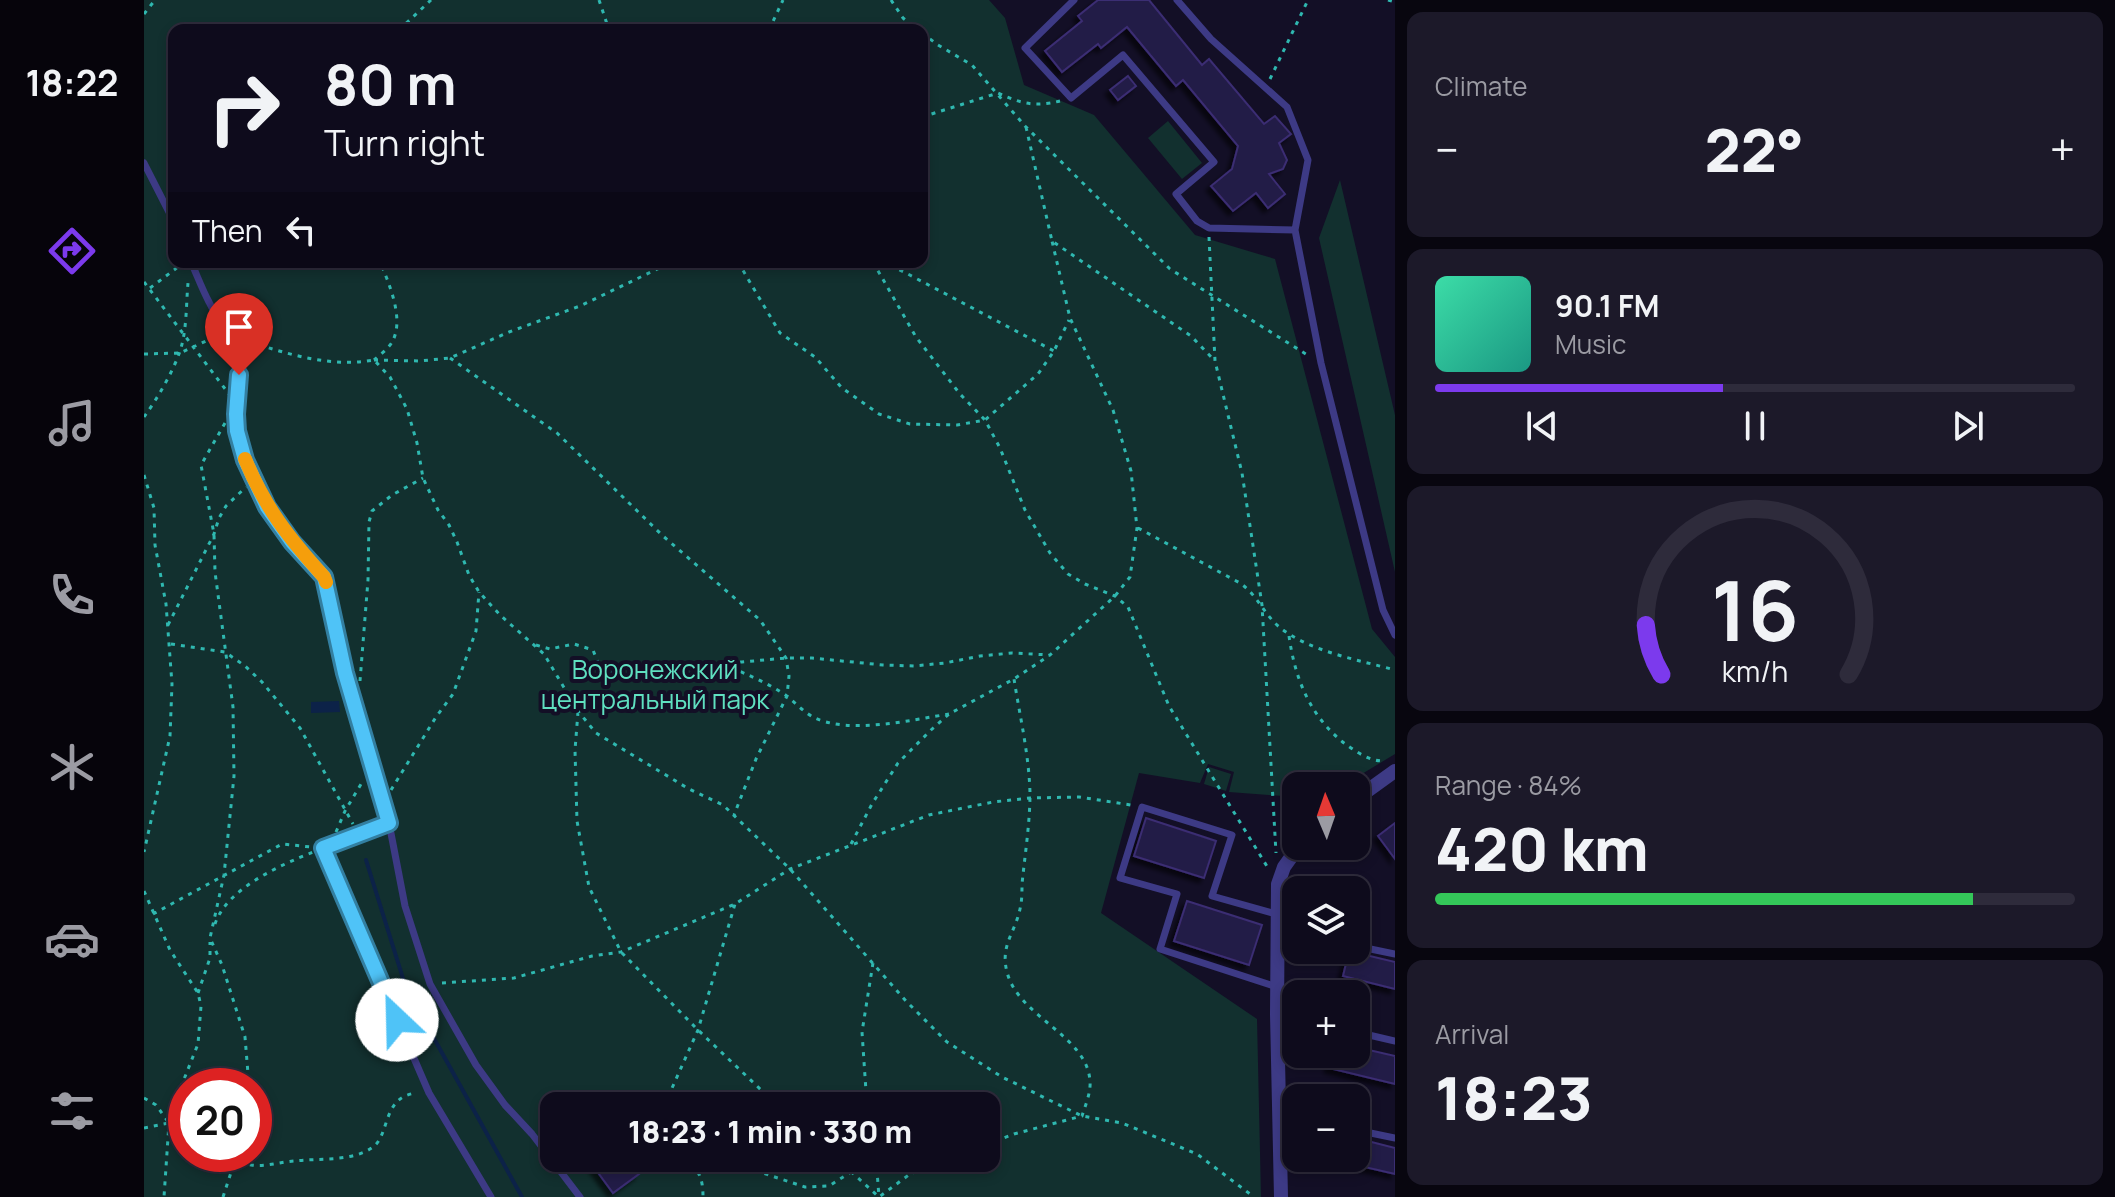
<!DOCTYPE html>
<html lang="en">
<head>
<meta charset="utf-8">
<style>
  body { margin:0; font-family:Manrope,sans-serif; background:#1c1929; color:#f1f3f6; height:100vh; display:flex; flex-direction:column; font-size:30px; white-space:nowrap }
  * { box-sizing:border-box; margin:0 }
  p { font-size:26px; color:#9b9ba3 }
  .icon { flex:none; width:44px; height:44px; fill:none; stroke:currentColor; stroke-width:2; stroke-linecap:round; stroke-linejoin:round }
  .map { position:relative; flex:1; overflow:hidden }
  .sheet { display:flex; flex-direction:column; gap:12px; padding:12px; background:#08060f; width:720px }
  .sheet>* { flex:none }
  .banner { position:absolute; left:24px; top:24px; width:760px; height:244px; border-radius:16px; box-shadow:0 4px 12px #0003,0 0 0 2px #2e2b3b; background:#0e0b1c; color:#f1f3f6; overflow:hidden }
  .needle { width:52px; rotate:358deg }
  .fabs { position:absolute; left:1138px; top:772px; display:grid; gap:16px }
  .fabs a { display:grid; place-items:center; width:88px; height:88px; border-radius:16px; background:#0e0b1c; box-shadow:0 4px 12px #0003,0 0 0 2px #2e2b3b; font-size:40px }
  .speed { position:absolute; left:24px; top:1068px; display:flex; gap:16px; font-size:40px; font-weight:700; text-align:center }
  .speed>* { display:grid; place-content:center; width:104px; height:104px; border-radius:50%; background:#0e0b1c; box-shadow:0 4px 12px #0003,0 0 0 2px #2e2b3b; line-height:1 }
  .speed .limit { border:12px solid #d22; background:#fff; color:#111 }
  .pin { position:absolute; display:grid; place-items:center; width:68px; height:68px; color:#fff; margin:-82px -34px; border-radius:50% 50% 50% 0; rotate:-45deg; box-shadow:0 0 8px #0007 }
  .pin .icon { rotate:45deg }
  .me { position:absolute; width:88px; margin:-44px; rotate:336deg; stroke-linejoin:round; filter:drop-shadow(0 0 6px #0008) }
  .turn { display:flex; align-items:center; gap:28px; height:168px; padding:0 24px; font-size:36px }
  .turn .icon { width:104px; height:104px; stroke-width:2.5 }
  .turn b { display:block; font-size:56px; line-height:68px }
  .then { display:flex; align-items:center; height:76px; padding:0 24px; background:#0003; gap:16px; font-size:30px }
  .big { font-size:60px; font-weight:800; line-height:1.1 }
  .sheet .card { flex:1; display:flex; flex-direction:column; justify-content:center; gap:12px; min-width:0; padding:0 28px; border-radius:16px; background:#1c1929 }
  .sheet .dial { align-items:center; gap:0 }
  .dial svg { height:208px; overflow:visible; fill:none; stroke:#2e2b3b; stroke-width:7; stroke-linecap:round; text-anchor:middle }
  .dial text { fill:#f1f3f6; stroke:none }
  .song { display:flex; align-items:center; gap:24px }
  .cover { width:96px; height:96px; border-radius:12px; background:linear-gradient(135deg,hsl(160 70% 55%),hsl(170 70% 35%)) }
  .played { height:8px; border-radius:4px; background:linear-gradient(90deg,#7c3aed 45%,#2e2b3b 45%) }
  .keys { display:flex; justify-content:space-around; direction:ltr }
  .heat { display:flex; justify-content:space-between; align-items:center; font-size:44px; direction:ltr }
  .charge { height:12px; border-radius:6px; background:linear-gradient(90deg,#34c759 84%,#2e2b3b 0) }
  .trip { position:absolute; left:396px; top:1092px; width:460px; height:80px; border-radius:16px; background:#0e0b1c; box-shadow:0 4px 12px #0003,0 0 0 2px #2e2b3b; font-weight:800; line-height:80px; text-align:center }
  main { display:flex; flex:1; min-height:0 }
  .tab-bar { display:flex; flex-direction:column; width:144px; justify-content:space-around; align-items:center; background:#06040b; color:#9b9ba3 }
  .tab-bar .icon { width:56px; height:56px }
  .tab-bar .active { color:#7c3aed }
  .tab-bar b { font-size:36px; color:#f1f3f6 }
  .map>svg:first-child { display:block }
  .green { fill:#12302f; fill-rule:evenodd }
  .water { fill:#0c2248 }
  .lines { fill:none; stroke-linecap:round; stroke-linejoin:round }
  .stream { stroke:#0c2248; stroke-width:4 }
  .building { fill:#241b47; stroke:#3b2d73; stroke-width:2; filter:url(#shadow) }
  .path { stroke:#2fb8b0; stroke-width:3; stroke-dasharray:4 6; stroke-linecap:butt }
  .lane { stroke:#3d3a85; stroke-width:7 }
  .street { stroke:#3d3a85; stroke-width:14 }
  .route-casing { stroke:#337fa1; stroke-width:20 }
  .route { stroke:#4fc3f7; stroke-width:14 }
  .slow { stroke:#f59e0b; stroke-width:14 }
  .labels { text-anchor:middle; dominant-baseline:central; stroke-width:8; stroke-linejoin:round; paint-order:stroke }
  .park-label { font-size:26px; fill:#5fe0c0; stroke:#130f26 }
</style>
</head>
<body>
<main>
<nav class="tab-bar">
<b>18:22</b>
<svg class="icon active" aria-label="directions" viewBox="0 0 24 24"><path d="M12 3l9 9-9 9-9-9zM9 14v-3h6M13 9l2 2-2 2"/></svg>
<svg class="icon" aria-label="music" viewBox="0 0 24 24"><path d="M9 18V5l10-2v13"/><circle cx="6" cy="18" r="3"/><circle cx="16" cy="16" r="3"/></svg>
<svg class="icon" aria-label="phone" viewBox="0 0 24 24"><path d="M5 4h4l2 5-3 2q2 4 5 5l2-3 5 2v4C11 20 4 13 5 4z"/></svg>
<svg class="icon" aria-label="climate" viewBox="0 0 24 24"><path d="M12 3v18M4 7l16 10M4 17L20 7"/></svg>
<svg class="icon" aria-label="car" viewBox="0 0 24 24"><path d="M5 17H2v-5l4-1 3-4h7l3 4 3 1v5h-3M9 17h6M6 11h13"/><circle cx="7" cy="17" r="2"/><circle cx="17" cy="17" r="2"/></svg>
<svg class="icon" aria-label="filters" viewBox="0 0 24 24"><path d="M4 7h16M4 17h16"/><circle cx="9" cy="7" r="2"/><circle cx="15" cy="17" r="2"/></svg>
</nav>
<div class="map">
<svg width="1251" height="1197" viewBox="0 0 1251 1197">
  <defs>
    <filter id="shadow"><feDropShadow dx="-4.5" dy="4.5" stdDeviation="2" flood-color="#0009"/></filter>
  </defs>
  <rect width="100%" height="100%" fill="#130f26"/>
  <path class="green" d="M0,0H845L861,18L880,85L950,115L1051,235L1131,259L1228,629L1251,657V754L1198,786H1152V797L1085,792L1090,772L1064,764L1056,783L995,773L957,913L1113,1019L1117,1197H0ZM30,30H778V262H30ZM42,1086H110V1154H42ZM410,1106H842V1158H410Z
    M1024,121L1058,163L1038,179L1004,138Z
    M1196,180L1251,415V572L1175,238Z
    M1065,767L1087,774L1082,791L1060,784Z"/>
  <path class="water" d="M195,701L196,712L167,713V702Z"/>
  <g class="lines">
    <path class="stream" d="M222,860L262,988L378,1197"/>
  </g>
  <path class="building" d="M954,0H1005L1058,65L1065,59L1120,124L1131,116L1147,134L1135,143L1143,160L1139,169L1125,174L1141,194L1124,208L1112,193L1089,211L1067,186L1088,169L1094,146L1039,80L1032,86L983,27L957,48L954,44L918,72L901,51L938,21L934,16Z
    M984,76L992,86L974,100L966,90Z
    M1002,818L1072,841L1060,878L990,856Z
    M1251,823V859L1234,836Z
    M1043,901L1118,925L1105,965L1030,941Z
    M1205,951L1251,962V989L1199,976Z
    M1212,1047L1251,1056V1084L1185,1068L1188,1054H1212Z
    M1212,1138L1251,1148V1174L1212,1165Z
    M455,1158H483L495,1174L469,1193L447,1163Z"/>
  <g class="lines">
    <path class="path" d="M455,0L465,30
      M747,0L759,18L774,30
      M1244,0L1251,2
      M0,14L11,0
      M255,30L287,0
      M625,30L639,0
      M778,33L794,45L828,65L881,126L1026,269L1165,356
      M1126,79L1164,0
      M778,117L854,93C878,104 890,107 916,101
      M882,127L908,241L1047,336L1071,361
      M1065,237L1071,361L1098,473L1118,605L1132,853
      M594,262L636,333L671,357L698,388L735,414L766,424L813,425L841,420L894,374L910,351L925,320
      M729,262L772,337L816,394L841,420L856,448L881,510L906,553L924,574L941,584L971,596L984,607L1025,706L1124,868
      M737,262L760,272L910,351
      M0,282L85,394
      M6,288L38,264
      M96,339C142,353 182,368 230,360L246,377L263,409L273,443L279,478L294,510L305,525L313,542L325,575L335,592L356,615L400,654L434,711L452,733L545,789L579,805L646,869L762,1001L803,1042L858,1077L938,1116L978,1123L1053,1154L1110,1197
      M0,354L36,353L73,336
      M306,358L413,433L519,536L616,620L642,658L645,676L643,696L612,759L590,815
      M230,360L276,361L306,358L365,332L436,306L528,262
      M230,360C236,355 245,348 248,342C261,320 245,283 236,262
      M0,417C13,399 29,372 36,351C43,330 42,305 44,283
      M81,423L57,465L70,534L71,572L89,707L90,776L80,875L66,938L78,965L101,1037L105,1086
      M0,475L10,508L11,545L22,604L28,684L26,736L0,852
      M994,528L1096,583C1113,595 1119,612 1133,625C1162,651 1215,660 1251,670
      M24,625L70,534L75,518L82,506L102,487
      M1145,636C1151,679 1166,716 1200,743C1211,751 1225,761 1239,761
      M27,644L81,652L101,666L118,682L156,728L209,824
      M392,645L406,649L430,644L449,650L456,668L470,673L512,666L598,662L642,658H668L739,665L770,666L801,663L836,656L868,653L906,655
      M578,664C600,673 620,681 640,694C650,701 658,711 669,717C704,735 767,720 805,714
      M216,681L224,580L225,522L228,511L248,495L279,478
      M434,712L431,750L433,821L445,887L477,952L554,1030L634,1106
      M247,790L292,717L309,694L332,631L335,592
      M192,832L201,811L220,779
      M707,844L728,804L754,763L787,730L805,714L870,679L906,655L971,596L986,577L993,528L987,471L969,410L926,318L908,241
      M0,891L26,950L54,993L57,1006L54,1044L29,1107L25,1123L20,1197
      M9,914L138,844L167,847
      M71,924C83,888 137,865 169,852
      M298,983L370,978L448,956L477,952L591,904L646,869L785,815L849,802L886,798L935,797L987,805
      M54,993L66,958V942
      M0,1098L12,1105L25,1123L42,1133
      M520,1106L554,1030L591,904
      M723,1106L718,1032L729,963
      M0,1128L25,1123
      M842,1145L870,1134L938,1116C941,1106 947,1093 946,1081C943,1035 874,1017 863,972C856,945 871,933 876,909C878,901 878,892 878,884C881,854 886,823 886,793C885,755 876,717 870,679
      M78,1154C88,1159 96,1164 107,1165C122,1167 136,1162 150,1161C174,1158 209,1162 229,1147C246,1135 238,1096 273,1093
      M540,1158C555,1169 559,1178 559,1197
      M573,1158L661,1187L685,1186L707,1172
      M692,1158L735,1197L766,1174L807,1158
      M732,1158L735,1197
      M79,1197L93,1154"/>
    <path class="lane" d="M930,0L881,48L927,98L979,55L1070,162L1032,194L1053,221L1065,228L1151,230
      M1033,0L1067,39L1143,107L1164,160L1151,230L1177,363L1239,610L1251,635
      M0,163L30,222
      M47,262C53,275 58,289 65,302C73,318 83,334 89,351C92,363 95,375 95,388C95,402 91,416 93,431C103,489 142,535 180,577L183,584L201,673L245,823L179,848L285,1093L347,1197
      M245,823L261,906L286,984L332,1065L361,1105L388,1134L436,1197
      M1132,914L1068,896L1088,835L998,807L976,878L1033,894L1016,949L1133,987
      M1133,930L1152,933
      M1212,946L1251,954
      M1133,1014L1152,1019
      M1212,1032L1251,1041
      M1136,1114L1152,1117
      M1212,1130L1251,1138"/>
    <path class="street" d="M1212,799L1251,771
      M1137,1197L1133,1014L1134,884L1140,867L1155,846"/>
  </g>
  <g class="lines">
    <defs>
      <path id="route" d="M95,375L92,414L93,431L101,460L123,507L148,542L180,577L201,673L245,823L179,848L253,1020"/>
    </defs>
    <use href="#route" class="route-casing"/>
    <use href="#route" class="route"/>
    <path class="slow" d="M101,459C121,508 145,538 180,577L182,582"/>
  </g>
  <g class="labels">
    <g class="park-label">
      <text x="511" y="669">Воронежский<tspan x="511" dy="30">центральный парк</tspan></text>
    </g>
  </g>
</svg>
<div class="fabs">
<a><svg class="needle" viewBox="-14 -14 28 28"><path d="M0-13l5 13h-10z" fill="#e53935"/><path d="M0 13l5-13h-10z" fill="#9b9ba3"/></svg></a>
<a><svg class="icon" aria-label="layers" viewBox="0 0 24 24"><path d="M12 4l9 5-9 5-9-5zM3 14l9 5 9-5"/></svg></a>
<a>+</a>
<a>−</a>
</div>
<div class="speed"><div class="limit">20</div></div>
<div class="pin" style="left:95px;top:375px;background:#d93025"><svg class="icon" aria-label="arrive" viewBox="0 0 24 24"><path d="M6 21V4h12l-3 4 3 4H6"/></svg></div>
<svg class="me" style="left:253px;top:1020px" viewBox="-20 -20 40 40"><circle r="19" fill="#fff"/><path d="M0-13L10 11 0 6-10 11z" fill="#4fc3f7"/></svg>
<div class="trip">18:23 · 1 min · 330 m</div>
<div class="banner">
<div class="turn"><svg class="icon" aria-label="right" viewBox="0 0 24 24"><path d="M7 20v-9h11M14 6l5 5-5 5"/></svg><div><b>80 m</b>Turn right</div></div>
<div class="then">Then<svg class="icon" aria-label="left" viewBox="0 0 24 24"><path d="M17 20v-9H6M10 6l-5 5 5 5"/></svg></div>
</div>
</div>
<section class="sheet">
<div class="card"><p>Climate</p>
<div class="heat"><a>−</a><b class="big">22°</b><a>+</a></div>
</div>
<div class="card">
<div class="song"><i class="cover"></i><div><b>90.1 FM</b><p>Music</p></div></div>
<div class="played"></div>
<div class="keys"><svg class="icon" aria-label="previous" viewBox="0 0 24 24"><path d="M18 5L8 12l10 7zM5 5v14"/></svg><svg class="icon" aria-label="pause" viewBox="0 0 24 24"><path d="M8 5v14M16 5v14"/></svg><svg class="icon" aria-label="next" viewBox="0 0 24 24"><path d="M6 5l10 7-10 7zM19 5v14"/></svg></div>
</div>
<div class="card dial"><svg viewBox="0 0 100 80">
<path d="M14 69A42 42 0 1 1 86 69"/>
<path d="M14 69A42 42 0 0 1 8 50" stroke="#7c3aed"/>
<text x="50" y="56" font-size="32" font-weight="700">16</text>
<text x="50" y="72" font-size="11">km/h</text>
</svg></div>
<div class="card"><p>Range · 84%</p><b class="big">420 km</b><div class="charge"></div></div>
<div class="card"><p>Arrival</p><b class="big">18:23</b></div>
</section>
</main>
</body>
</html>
